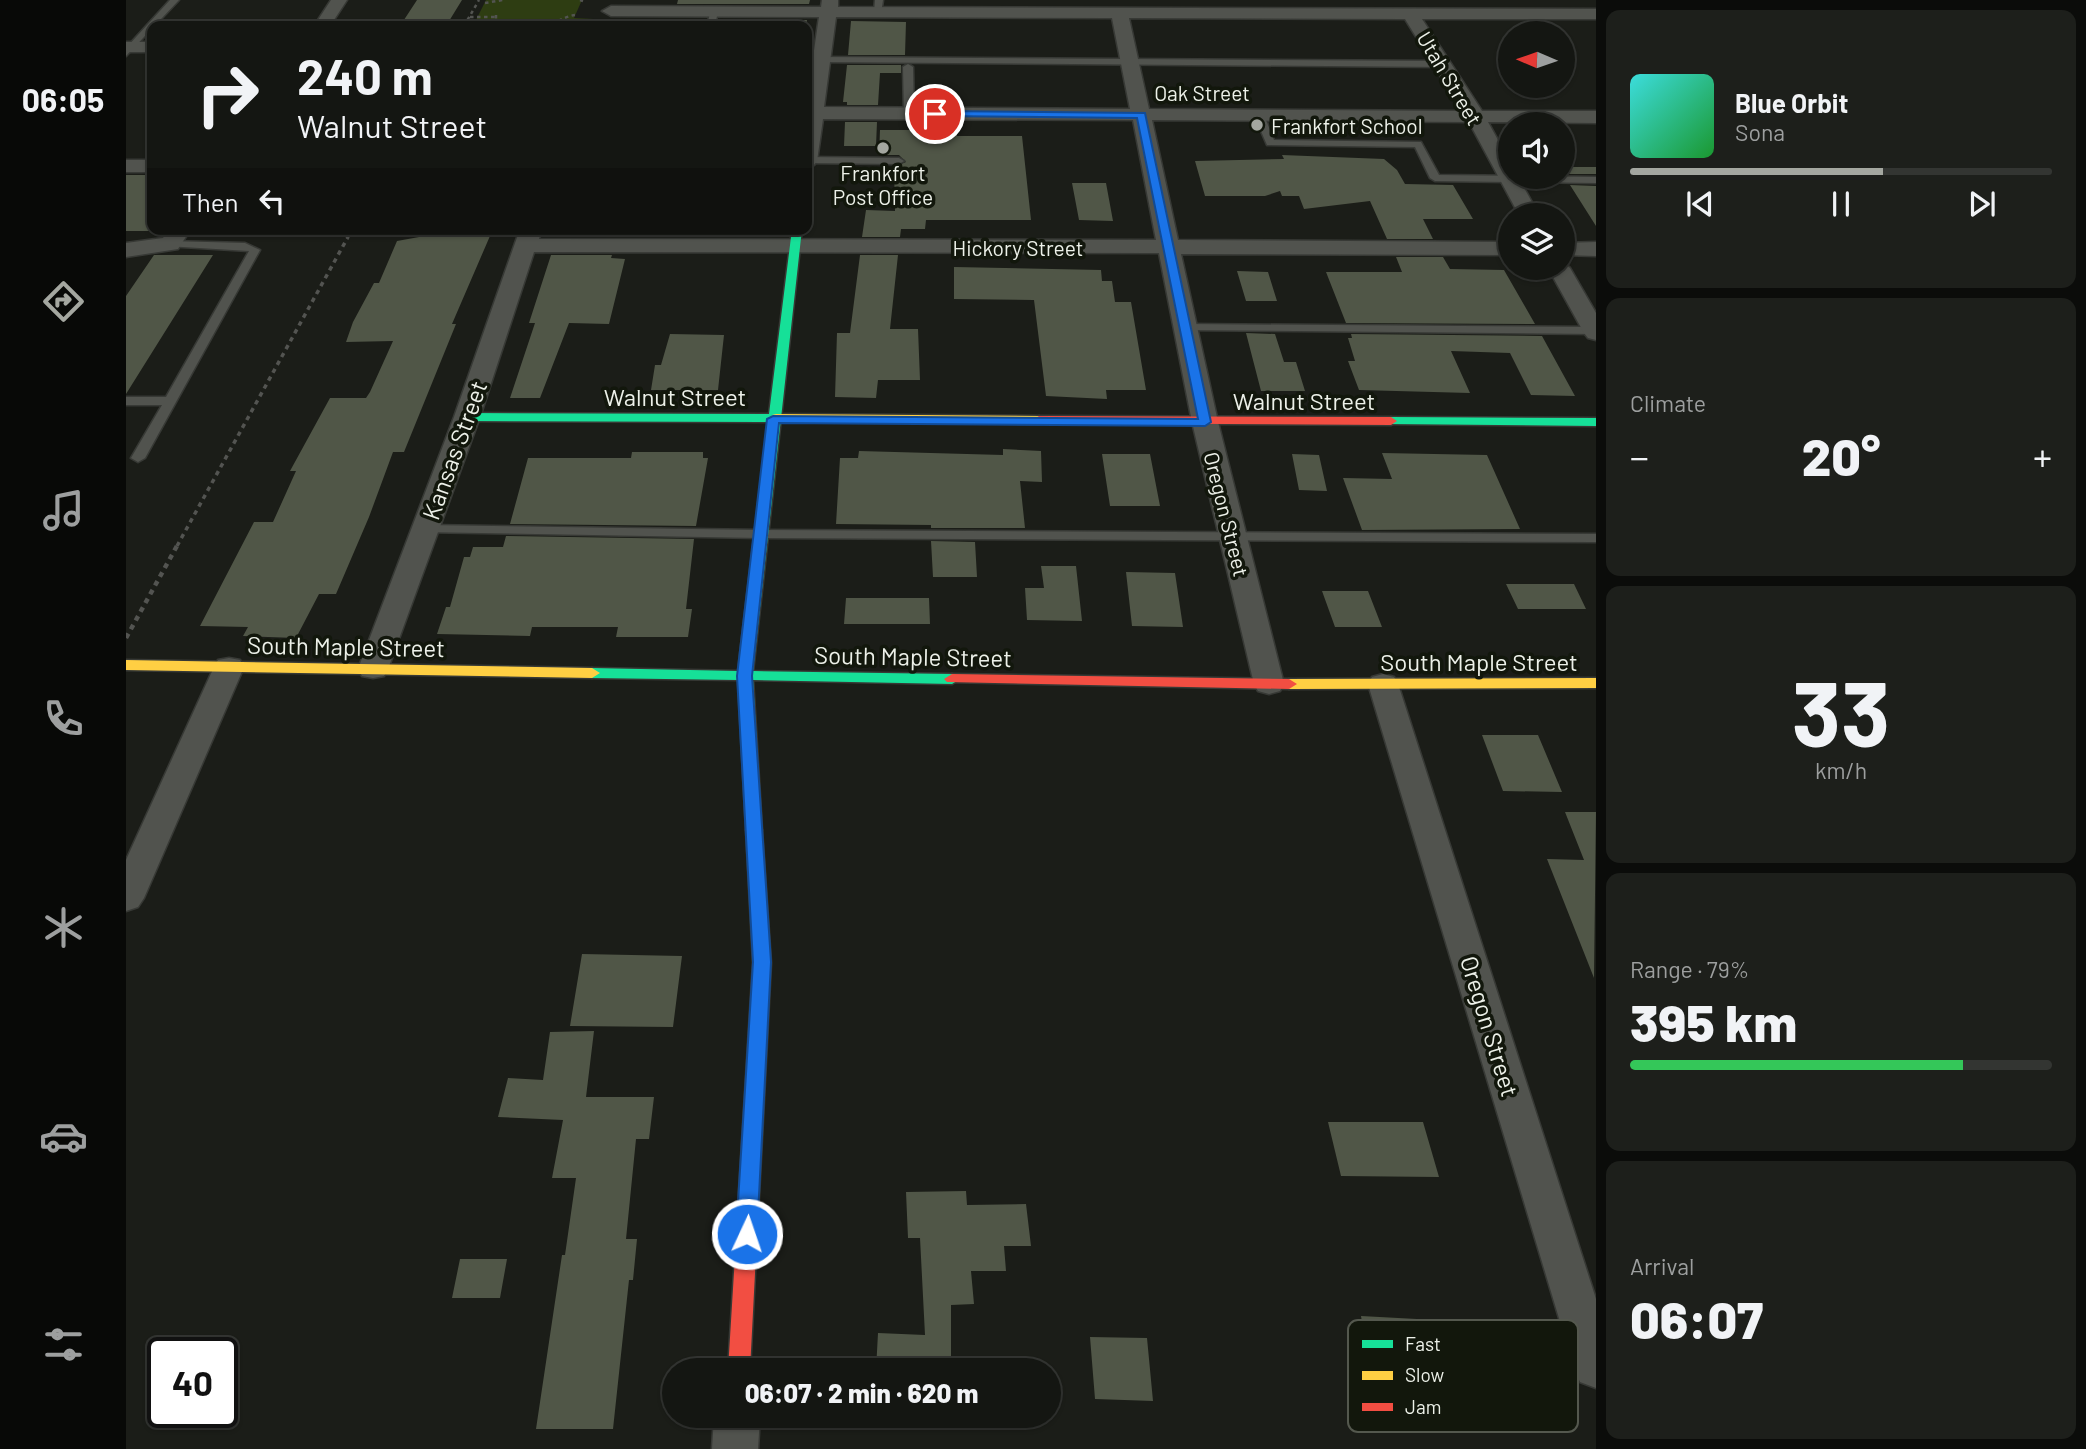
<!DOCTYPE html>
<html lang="en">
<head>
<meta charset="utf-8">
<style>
  body { margin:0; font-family:Barlow,sans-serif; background:#1d1f1b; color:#f1f3f6; height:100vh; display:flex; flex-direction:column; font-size:26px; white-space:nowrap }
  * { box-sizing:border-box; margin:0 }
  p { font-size:23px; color:#9d9f9f }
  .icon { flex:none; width:38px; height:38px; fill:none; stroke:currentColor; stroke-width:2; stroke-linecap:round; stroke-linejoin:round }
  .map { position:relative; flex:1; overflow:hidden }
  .panel { display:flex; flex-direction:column; gap:10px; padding:10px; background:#0b0c0a; width:490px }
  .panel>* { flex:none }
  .top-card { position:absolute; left:21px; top:21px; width:665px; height:214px; border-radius:14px; box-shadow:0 2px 5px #0004,0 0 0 2px #333532; background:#141612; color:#f1f3f6; overflow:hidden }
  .needle { width:46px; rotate:272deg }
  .buttons { position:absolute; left:1372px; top:21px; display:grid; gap:14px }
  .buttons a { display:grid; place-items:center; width:77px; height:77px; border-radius:50%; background:#141612; box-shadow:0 2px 5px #0004,0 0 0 2px #333532; font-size:35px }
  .speed { position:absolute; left:21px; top:1337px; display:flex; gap:14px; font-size:35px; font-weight:700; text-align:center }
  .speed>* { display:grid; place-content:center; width:91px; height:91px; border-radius:50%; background:#141612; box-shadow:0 2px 5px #0004,0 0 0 2px #333532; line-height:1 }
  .speed .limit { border:4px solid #111; border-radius:10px; background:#fff; color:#111 }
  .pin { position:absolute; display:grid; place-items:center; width:60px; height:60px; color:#fff; margin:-30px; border:4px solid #fff; border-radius:50%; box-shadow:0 2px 7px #0007 }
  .me { position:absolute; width:77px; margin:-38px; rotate:3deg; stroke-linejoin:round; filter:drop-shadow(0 0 5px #0008) }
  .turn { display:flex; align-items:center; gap:24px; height:147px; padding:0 35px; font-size:32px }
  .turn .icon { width:91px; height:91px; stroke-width:2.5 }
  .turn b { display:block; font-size:49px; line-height:60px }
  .then { display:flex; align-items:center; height:66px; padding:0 35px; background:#0003; gap:14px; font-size:26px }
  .big { font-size:52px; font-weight:800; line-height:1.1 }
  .panel .tile { flex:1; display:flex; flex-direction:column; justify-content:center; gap:10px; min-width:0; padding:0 24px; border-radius:14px; background:#1d1f1b }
  .panel .dial { align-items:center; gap:0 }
  .dial b { font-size:91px; line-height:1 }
  .song { display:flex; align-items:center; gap:21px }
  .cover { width:84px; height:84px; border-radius:10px; background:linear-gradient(135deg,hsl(180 70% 55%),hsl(130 70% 35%)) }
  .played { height:7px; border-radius:4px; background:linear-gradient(90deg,#a4a7a0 60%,#333532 60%) }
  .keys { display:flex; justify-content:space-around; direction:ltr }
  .heat { display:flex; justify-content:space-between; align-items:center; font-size:38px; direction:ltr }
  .charge { height:10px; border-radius:5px; background:linear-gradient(90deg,#34c759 79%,#333532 0) }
  .trip { position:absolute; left:536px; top:1358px; width:399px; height:70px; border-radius:35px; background:#141612; box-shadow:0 2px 5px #0004,0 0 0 2px #333532; font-weight:800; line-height:70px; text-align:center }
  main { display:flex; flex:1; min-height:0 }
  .menu { display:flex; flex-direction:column; width:126px; justify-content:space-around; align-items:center; background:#080907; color:#9d9f9f }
  .menu .icon { width:49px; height:49px }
  .menu .active { color:#a4a7a0 }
  .menu b { font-size:32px; color:#f1f3f6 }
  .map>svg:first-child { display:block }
  .green { fill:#2e3d12 }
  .building { fill:#505647 }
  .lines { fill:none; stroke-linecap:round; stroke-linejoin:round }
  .lane-casing { stroke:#373935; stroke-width:3 }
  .street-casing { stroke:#373935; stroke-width:3 }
  .fast-casing { stroke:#373935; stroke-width:3 }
  .slow-casing { stroke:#373935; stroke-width:3 }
  .jam-casing { stroke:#373935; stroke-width:3 }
  .path-far2 { stroke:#535451; stroke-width:2.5; stroke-dasharray:3.5 3.5; stroke-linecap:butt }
  .path-far1 { stroke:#535451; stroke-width:3.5; stroke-dasharray:4.5 4.5; stroke-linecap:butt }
  .path { stroke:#535451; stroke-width:4.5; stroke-dasharray:5 5; stroke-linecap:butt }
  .lane { fill:#51534e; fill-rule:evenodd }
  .street { fill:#51534e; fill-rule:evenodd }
  .fast { fill:#16e098; fill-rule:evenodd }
  .slow { fill:#ffcf43; fill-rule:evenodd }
  .jam { fill:#f24e42; fill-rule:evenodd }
  .route { fill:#1a73e8; stroke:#114b97; stroke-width:2 }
  .poi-dot { fill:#a4a7a0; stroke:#12170c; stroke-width:2.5 }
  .labels { text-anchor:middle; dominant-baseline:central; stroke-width:7; stroke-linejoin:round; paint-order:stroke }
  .far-street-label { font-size:21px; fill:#edf1e9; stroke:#12170c }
  .far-poi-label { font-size:21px; fill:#edf1e9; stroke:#12170c; text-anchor:start }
  .street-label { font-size:24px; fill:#edf1e9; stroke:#12170c }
  .key { fill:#12170c; stroke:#54584e; stroke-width:2 }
  .key-label { font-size:19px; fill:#edf1e9 }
</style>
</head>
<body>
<main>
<nav class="menu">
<b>06:05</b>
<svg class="icon active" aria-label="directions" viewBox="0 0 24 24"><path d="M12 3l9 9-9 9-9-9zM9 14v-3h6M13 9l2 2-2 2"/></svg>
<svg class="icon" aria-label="music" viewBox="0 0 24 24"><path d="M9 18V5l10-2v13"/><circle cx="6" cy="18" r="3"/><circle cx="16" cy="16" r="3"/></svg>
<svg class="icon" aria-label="phone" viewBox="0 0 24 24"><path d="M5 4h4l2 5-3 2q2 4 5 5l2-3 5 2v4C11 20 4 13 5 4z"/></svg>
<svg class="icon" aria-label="climate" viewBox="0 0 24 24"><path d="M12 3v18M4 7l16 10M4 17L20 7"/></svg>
<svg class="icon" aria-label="car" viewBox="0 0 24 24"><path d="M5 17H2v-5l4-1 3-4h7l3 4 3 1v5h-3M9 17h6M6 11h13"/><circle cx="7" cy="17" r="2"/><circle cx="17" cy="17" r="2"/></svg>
<svg class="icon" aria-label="filters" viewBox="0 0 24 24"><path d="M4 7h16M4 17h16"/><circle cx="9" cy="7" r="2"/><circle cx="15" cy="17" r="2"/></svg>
</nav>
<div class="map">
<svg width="1470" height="1449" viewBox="0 0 1470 1449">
  <rect width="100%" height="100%" fill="#1b1d18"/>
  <path class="green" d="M360,0H456L448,18L468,19L465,26H347Z"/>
  <path class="building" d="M291,0H336L320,26H274Z
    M552,0H684L683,4H551Z
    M593,19L681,20L680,26H592Z
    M725,21L780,22L779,55H722Z
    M721,65H775V73H754L752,105H721V102H717Z
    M719,122H751L750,146H718Z
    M754,130H831V136H896L905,220H800L799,229H775L774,237H736L740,210L769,211L768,167L780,162L773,155H753Z
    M1156,155L1258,159L1271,170L1279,184L1327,185L1347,219H1297L1307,239H1261L1244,201L1178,209L1173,196H1156L1154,191L1139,196H1079L1069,161L1158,159Z
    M1437,167H1470V174H1437Z
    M0,175H26V231H0Z
    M946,183H980L987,221L953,220Z
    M1444,185L1470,186V226Z
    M316,229H367L326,324H330L278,452H267L243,517L210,594H193L170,638L117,636L122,627L74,626L128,522H147L170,471H164L204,398H240L244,392L267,341L220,342L227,322L248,283H253L271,241L315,233Z
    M434,229H494L492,236H431Z
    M28,255H87L0,394V296Z
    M425,255H486L485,258L499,259L483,324L443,323L414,398H384L409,323H403Z
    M734,255H772L764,329H792L794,380H752L750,398L709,397L711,333H724Z
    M1270,257H1317L1324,269L1378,270L1409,324L1220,323L1200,272H1276Z
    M828,267L975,270L976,281H986L989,302H1005L1020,390H980L981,399L920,396L908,300L828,299Z
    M1111,271L1142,272L1151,301H1120Z
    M1120,333L1149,334L1158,362H1170L1179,391H1135Z
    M544,334L598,335L592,390H525L529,365H535Z
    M1225,334L1416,336L1449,396L1405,395L1384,353L1325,351L1344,393L1233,390L1222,361H1229L1222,338H1226Z
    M877,449L915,451L916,482L894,481L899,528H805V525L710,524L714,458H732L733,451L877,455Z
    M506,452H577V458H582L570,526L384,524L402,458H505Z
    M1256,453L1361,455L1394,529L1236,530L1217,478L1266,479Z
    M976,454H1024L1034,506H984Z
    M1166,454L1193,455L1201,491L1173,490Z
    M380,536L568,539L560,609H566L562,637H490L492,627H406L404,636L311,634L320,607H324L338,557H344L347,547H377Z
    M805,541L849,542L851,577H807Z
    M915,566H950L956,621L901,620L899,588H918Z
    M1000,572L1049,573L1057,627L1006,626Z
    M1380,584H1448L1460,609H1392Z
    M1196,591H1242L1256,627H1209Z
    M720,598H803L804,624H718Z
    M1356,735H1412L1436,792L1377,791Z
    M1439,812H1470L1468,978L1421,859L1458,860Z
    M456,954L556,956L547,1027L444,1026Z
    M468,1031L460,1097H528L523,1139H510L500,1239H511L507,1280H503L487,1429H410L436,1255H439L450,1178H426L437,1120L372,1117L382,1078L417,1080L424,1032Z
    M1202,1122H1297L1313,1177L1215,1176Z
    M840,1191L841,1205L900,1204L905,1246H878L880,1271H845L848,1304L825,1305V1357L854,1359L855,1370H750L752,1333L799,1335L794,1238H782L780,1192Z
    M334,1259H381L374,1298H326Z
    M1235,1316L1328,1321L1336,1358L1344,1359L1359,1426L1252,1420Z
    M964,1337L1021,1338L1027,1401L969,1399Z
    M749,1416H855V1426L748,1421Z"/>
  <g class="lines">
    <defs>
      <path id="lane" d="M44,0H53L0,56V48Z
        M749,0H757L755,14L748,12Z
        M585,9L592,11L589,26H581Z
        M695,57L1317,61L1322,64L1317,67L692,62L690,60Z
        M782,64L787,67L788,114L783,117L778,114L777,67Z
        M1130,113L1138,115L1148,140L1295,142L1313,175L1470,177V183L1309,181L1304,178L1289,147L1141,145L1128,115Z
        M681,157L773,158L778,161L773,164L681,163Z
        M44,241L119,243L134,250L19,458L12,462L5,458L36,405H0V397H40L123,251L40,246L39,244Z
        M1060,324L1469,327L1470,334L1056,330V326Z
        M299,525L634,530L1470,534V542L634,538L294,532L292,529Z"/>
      <path id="street" d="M205,0H221L204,26H188Z
        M696,0H712V7L1470,9V19H1296L1356,111H1470V123L1362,122L1384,162V177H1392L1413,215H1393L1343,122L1026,120L1052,240L1384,242V255L1055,254L1092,422L1158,684L1154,691L1143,694L1132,691L1128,684L1066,422L1033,253L408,252L354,417L262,669L258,676L247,678L236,676L232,669L328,417L394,229H416L413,239L1030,240L1007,120L697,119L691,161L688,165L681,167V97L693,17L485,16L476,11L485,6L695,7ZM710,17L986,18L1004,109L698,107ZM1003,18L1279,19L1336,111L1023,109Z
        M0,42H26V52H0Z
        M0,160H26V172H0Z
        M43,229H65L52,249L0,257V243L37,238Z
        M1470,242V256L1437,255V243Z
        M1437,262L1444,268L1470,313V340L1462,338L1458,333L1422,268H1437Z
        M103,658L114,660L118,667L18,898L12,907L0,911V860L88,667L92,660Z
        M1257,674L1268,677L1272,684L1470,1299V1388L1454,1382L1448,1368L1242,684L1246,677Z
        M588,1416H634L632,1449H586Z"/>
      <path id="fast" d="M666,229H676L627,671L826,674L834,679L826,684L627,680L636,830L634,834H622L620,830L612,680L466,678L458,673L466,668L612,671L642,422L341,421L335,417L341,413L643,414Z
        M1265,417L1470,418V426L1261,424L1259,421Z"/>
      <path id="slow" d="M650,414L913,416L919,420L913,424L646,421V415Z
        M0,660L466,668L474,673L466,678L0,670Z
        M1470,678V688L1163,689L1155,684L1163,679Z"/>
      <path id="jam" d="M913,416L1265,417L1271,421L1265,425L909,423L907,420Z
        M826,674L1163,679L1171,684L1163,689L821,682L818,679Z
        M628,824L634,826L636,830L645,963L624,1370H602L627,963L620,830L622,826Z"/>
    </defs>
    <use href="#lane" class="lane-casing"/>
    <use href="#street" class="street-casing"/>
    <use href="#fast" class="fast-casing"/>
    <use href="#slow" class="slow-casing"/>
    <use href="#jam" class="jam-casing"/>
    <path class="path-far2" d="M454,0L457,1
      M359,3L377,0
      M370,15V21C387,27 410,29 427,23C435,20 441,16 449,15
      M344,17H371
      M338,26L353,0
      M221,239L227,229"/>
    <path class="path-far1" d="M51,546L222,237"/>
    <path class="path" d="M0,638L52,544"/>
    <use href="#lane" class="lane"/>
    <use href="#street" class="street"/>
    <use href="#fast" class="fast"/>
    <use href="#slow" class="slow"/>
    <use href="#jam" class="jam"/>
  </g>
  <path class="route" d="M809,111L1019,113L1085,422L1079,426L653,423L626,676L645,962L631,1234L628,1241L621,1243L613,1241L610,1234L627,962L611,676L641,419L647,416L1072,419L1011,118L806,116L804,114Z"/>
  <g class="poi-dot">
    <circle cx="1131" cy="125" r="7"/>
    <circle cx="757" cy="148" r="7"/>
  </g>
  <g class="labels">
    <g class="far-street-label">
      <text transform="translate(1324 78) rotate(59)">Utah Street</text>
      <text x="1076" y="92">Oak Street</text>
      <text x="892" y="247">Hickory Street</text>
      <text transform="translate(1101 514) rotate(76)">Oregon Street</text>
    </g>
    <g class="far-poi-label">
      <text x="1145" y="125">Frankfort School</text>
      <text x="757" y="172" text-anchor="middle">Frankfort<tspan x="757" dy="24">Post Office</tspan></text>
    </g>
    <g class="street-label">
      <text x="549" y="396">Walnut Street</text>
      <text x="1178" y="400">Walnut Street</text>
      <text transform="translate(328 450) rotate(-70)">Kansas Street</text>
      <text transform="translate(220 646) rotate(1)">South Maple Street</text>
      <text transform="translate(787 656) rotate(1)">South Maple Street</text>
      <text x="1353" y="661">South Maple Street</text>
      <text transform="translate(1364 1026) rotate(73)">Oregon Street</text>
    </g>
  </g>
  <rect x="1222" y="1320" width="230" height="112" rx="10" class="key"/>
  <rect x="1236" y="1340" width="31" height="8" fill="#16e098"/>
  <rect x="1236" y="1371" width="31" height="9" fill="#ffcf43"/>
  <rect x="1236" y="1403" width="31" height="8" fill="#f24e42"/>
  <g class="key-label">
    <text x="1279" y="1351">Fast</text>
    <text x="1279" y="1382">Slow</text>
    <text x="1279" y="1414">Jam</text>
  </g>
</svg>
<div class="buttons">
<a><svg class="needle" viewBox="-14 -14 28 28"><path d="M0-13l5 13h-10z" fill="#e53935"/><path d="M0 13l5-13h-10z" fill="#9d9f9f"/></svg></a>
<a><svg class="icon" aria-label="sound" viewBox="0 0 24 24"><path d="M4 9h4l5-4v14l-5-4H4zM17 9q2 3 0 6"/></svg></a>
<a><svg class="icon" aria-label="layers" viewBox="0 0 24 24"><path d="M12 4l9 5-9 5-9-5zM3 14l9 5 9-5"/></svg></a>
</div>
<div class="speed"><div class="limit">40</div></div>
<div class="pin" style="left:809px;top:114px;background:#d93025"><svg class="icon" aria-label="arrive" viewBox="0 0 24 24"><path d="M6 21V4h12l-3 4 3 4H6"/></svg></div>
<svg class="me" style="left:621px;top:1234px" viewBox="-20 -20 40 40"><circle r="17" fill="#1a73e8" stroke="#fff" stroke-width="3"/><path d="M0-11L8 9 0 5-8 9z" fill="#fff"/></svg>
<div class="trip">06:07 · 2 min · 620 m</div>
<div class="top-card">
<div class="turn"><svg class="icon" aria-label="right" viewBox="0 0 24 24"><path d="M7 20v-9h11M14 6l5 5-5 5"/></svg><div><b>240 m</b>Walnut Street</div></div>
<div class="then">Then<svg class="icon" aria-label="left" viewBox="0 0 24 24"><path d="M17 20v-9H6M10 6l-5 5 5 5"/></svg></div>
</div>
</div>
<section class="panel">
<div class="tile">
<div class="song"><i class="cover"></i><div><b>Blue Orbit</b><p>Sona</p></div></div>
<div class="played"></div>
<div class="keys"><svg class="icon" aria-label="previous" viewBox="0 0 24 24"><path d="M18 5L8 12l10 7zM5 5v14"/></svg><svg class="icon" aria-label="pause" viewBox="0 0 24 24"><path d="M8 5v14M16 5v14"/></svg><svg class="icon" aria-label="next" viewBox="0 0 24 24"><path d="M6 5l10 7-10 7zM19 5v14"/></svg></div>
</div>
<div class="tile"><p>Climate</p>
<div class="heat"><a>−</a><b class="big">20°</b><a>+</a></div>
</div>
<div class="tile dial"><b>33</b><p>km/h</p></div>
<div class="tile"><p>Range · 79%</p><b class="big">395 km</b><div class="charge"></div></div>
<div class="tile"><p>Arrival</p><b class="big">06:07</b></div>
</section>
</main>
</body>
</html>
